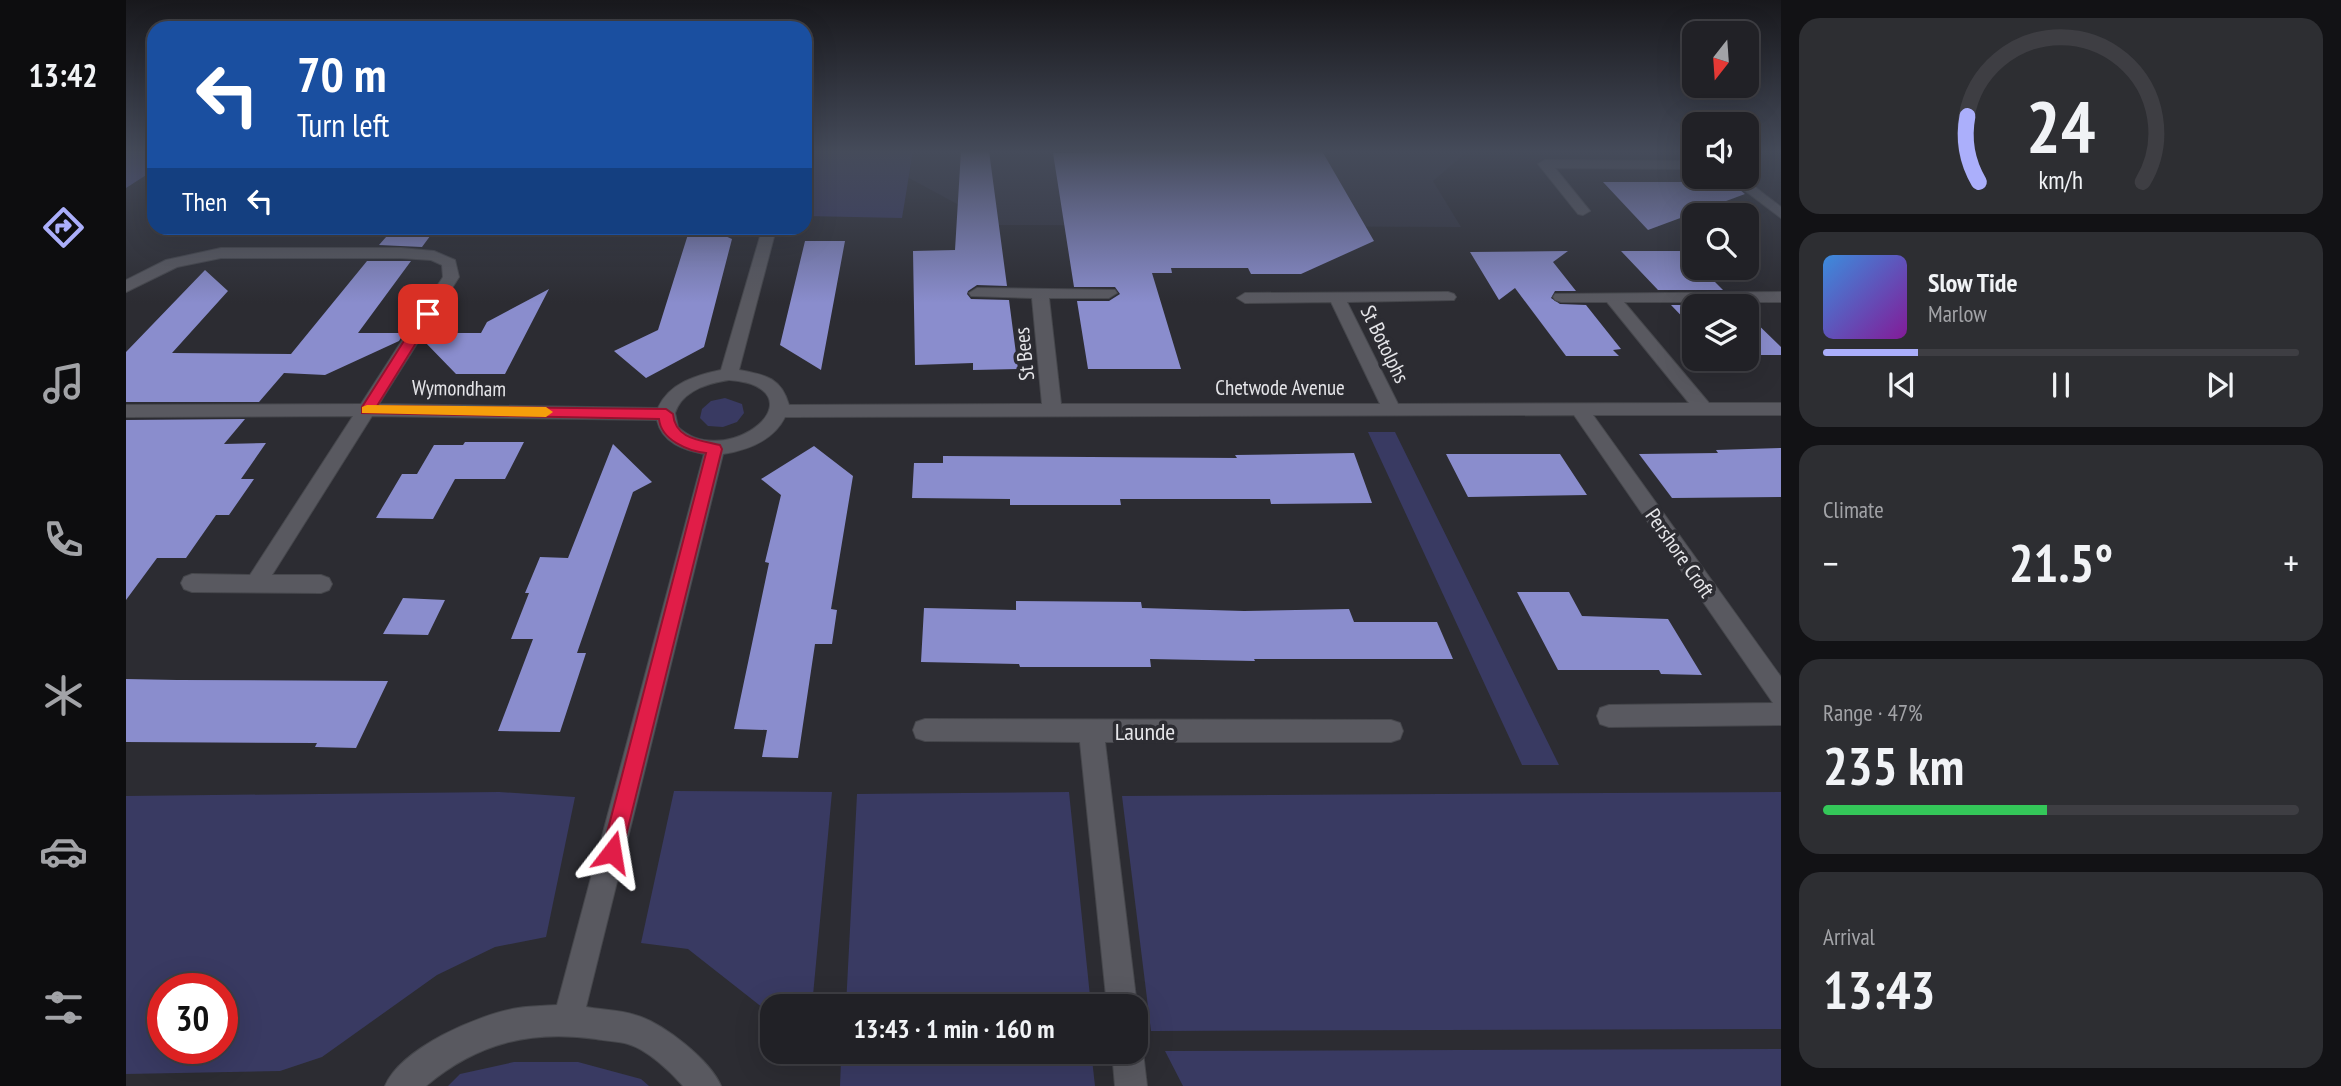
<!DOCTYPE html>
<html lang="en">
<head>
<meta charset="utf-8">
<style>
  body { margin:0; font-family:"PT Sans Narrow",sans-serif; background:#2d2e32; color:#f1f3f6; height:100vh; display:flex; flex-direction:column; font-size:26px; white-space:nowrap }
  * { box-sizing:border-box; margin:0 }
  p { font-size:23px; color:#a2a3a7 }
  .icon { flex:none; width:38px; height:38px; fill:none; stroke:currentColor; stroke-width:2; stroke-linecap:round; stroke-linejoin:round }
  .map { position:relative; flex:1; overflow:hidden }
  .side { display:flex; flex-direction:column; gap:18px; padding:18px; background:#121215; width:560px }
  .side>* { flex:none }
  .top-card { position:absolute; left:21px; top:21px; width:665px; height:214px; border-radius:21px; box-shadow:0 7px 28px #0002,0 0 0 2px #3e3e43; background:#1a4fa0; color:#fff; overflow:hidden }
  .needle { width:46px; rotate:197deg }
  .fabs { position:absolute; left:1556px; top:21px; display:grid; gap:14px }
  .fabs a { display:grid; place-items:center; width:77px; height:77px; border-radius:14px; background:#212126; box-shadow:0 7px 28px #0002,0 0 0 2px #3e3e43; font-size:35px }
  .speed { position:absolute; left:21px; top:973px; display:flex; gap:14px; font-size:35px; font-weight:700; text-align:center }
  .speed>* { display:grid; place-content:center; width:91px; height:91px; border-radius:50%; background:#212126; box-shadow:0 7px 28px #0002,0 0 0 2px #3e3e43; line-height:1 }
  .speed .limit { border:10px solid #d22; background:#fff; color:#111 }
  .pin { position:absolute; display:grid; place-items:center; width:60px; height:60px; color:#fff; margin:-30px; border-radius:14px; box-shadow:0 4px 10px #0006 }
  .me { position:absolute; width:77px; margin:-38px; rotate:14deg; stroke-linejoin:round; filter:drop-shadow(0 0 5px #0008) }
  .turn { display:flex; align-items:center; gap:24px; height:147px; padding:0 35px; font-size:32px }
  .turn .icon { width:91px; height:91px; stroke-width:2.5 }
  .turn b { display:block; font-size:49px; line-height:60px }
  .then { display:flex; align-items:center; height:66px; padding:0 35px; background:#0003; gap:14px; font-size:26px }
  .big { font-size:52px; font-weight:700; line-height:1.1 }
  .side .tile { flex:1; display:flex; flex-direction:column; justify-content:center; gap:10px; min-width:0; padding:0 24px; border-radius:21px; background:#2d2e32 }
  .side .dial { align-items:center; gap:0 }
  .dial svg { height:182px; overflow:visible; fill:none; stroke:#3e3e43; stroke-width:7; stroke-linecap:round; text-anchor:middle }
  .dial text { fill:#f1f3f6; stroke:none }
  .song { display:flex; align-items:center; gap:21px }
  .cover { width:84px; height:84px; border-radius:10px; background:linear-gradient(135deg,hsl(210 70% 55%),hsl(290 70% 35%)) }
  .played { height:7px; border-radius:4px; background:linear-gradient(90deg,#abaffb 20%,#3e3e43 20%) }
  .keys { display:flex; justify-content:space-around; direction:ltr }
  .heat { display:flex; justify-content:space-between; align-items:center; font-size:38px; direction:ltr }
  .charge { height:10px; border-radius:5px; background:linear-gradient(90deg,#34c759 47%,#3e3e43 0) }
  .trip { position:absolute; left:634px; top:994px; width:388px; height:70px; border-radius:21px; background:#212126; box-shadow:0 7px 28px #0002,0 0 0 2px #3e3e43; font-weight:700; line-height:70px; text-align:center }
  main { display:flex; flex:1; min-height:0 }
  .tab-bar { display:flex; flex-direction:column; width:126px; justify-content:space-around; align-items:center; background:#0d0d0f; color:#a2a3a7 }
  .tab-bar .icon { width:49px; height:49px }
  .tab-bar .current { color:#abaffb }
  .tab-bar b { font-size:32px; color:#f1f3f6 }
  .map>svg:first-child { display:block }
  .built { fill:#333440 }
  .green { fill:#393a62; fill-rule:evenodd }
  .forest { fill:#555691 }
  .building { fill:#8a8dcd }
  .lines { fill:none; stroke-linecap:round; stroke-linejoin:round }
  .minor-casing { stroke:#46474c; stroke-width:2 }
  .minor { fill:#595960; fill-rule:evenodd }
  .route { fill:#e11d48; stroke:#92132f; stroke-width:2 }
  .slow { fill:#f59e0b }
  .labels { text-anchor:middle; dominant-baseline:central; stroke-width:7; stroke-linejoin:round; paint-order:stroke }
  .street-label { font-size:21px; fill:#e5e5e9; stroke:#2c2c32 }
  .near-street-label { font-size:24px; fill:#e5e5e9; stroke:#2c2c32 }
</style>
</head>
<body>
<main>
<nav class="tab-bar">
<b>13:42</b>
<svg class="icon current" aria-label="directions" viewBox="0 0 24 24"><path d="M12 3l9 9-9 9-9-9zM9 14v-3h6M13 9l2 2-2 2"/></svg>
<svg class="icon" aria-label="music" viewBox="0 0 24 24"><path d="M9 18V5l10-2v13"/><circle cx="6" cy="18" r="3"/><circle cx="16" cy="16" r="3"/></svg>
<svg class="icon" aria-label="phone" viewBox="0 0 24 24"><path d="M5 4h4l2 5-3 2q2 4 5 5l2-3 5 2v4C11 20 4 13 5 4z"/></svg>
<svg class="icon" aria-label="climate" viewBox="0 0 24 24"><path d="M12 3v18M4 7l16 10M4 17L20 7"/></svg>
<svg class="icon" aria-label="car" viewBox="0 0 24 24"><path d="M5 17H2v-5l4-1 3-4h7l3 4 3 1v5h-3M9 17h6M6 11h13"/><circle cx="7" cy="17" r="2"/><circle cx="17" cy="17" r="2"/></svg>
<svg class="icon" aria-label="filters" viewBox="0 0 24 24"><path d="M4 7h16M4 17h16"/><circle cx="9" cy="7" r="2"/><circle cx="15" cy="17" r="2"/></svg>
</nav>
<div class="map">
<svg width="1655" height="1086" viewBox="0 0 1655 1086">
  <rect width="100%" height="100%" fill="#2c2c32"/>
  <path class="built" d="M787,151H1342L1307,181L1335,227L870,225L783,178Z"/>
  <path class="green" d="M687,151H787L776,218L679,216V178Z
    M599,398L616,404L618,413L611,422L597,427L582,426L574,418L576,409L585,401Z
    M1242,432H1269L1433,765H1396Z
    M548,791L706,792L686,1006H646V1015L562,949L515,943Z
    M373,792L449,797L420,937L369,947L311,975L196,1057L154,1071L0,1074V796ZM37,989H96V1048H37Z
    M943,792L965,1006H720L731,794Z
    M1655,792V1029L1025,1031L996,796Z
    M1655,1049V1086H1057L1039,1051Z
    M966,1059L969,1086H714L715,1061Z
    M388,1062H452L515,1079L523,1086H322L334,1074Z"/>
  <path class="forest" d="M0,151H28V170L0,188Z"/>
  <path class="building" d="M835,151H863L881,286L851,285L842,291L841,294L845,299L883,300L892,369L847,370V363L789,365L787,251L829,250Z
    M1157,151H1196L1248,241L1175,274H1125L1122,268H1045L1046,273H1026L1055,369H962L951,301H983L994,294L989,287H948L927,153Z
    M1477,182H1604L1619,194L1522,230Z
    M268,228H310L296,247L253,245Z
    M564,228H581L606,239L578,347L520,378L488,351L532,330Z
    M679,241H719L695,370L654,345Z
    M1442,251L1427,262L1450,291H1429L1425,298L1434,304L1460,305L1495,349L1487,350L1493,356H1440L1389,288L1373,300L1344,252Z
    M1495,251H1558L1568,261V268H1575L1597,290H1532Z
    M241,261H285L232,333H278L273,341L199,375L158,373L133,402H0V352L79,270L102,291L46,353L165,354Z
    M423,289L379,374H330L297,340L301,333H355L361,322Z
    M1545,305H1612L1614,306H1568V329Z
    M1620,313L1655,347V355H1620Z
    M119,419L98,444L140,443L115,479H128L103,515H90L60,558H31L0,600V420Z
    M339,442H398L379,479H329L307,519L250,518L276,474H291L308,445H337Z
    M487,444L526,482L507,492L451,653H460L434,732L372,731L407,639H385L403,593H399L414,557L442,558Z
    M688,446L727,476L705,609L711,610L706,644H689L672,758L636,757L641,730L608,729L643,563L639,562L655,495L635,479Z
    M1655,448V497L1546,498L1513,454L1592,453L1590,450Z
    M1228,453L1246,503L1145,504L1144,499H994L995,505H884V499L786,498L788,463H817V456L1111,458L1109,455Z
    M1320,454H1434L1461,495L1342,497Z
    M1391,592H1443L1456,616L1542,619L1576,675L1535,674L1533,670H1432Z
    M277,598L319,600L302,635L257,634Z
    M890,601L1015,602L1016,608L1118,611L1223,609L1228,622H1311L1327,659H1128L1129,661L1024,659L1025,667H894L893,664L795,662L798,608L890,610Z
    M0,679L51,680L262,681L230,748L189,747L191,743L0,742Z"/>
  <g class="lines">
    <defs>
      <path id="minor" d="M1620,151H1632L1620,157Z
        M1419,160L1568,161V169L1429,168L1464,211L1457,215L1452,214L1412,164Z
        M1601,177H1616L1655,207V218Z
        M631,228H645L649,233L613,370C639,375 655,377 663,405L916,404L906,298L845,296L843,293L851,288L989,290L991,293L983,298H923L935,404H1254L1205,302L1119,303L1111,298L1119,293L1322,292L1328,294L1330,297L1328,300L1221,302L1272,404L1563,403L1481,302H1435L1429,300L1427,297L1429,294L1655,292V302H1498L1583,403H1655V415H1467L1655,677V725L1483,727L1474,724L1471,716L1474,708L1483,705L1647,703L1448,415L659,417C647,441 622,450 597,454L460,1007C476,1010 494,1010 509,1015C536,1022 584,1060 595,1086H557C544,1071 522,1050 502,1044C492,1041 480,1041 470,1039C404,1030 351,1043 300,1086H259C275,1048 353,1014 392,1008C405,1006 418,1006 431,1005L578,454C558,450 536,443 531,420L246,416L146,575H195L203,578L206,584L203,590L195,593L66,592L58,589L55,583L58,577L66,574L124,575L227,416L0,417V405L235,404L317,277L316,265L305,260L275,258H95L51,267L0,292V280L40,260L95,248H275L308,251L329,260L333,277L253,404L532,408C543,383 571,375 595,370L635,233ZM603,380C612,381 622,382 630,386C677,410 594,467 552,427L549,413C556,391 582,383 603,380Z
        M799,719L1265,720L1274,723L1277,731L1274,739L1265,742H979L1011,1006L1010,1009V1006H981L954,742L799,741L790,738L787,730L790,722Z
        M1010,1040L1017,1052L1021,1086H989L986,1052H1010Z"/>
    </defs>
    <use href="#minor" class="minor-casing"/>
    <use href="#minor" class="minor"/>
  </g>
  <linearGradient id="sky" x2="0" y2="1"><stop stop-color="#18181c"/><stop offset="0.5" stop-color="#454b5a"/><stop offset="1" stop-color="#454b5a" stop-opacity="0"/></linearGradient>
  <rect width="1655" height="303" fill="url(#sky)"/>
  <path class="route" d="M302,310L308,314L251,406L540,409L547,414C549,439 574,440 594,445L596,449L496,852L493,860L486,862L479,860L476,852L580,453C562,451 535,440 533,419L236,413V407L295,314Z"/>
  <path class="slow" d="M241,405L420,407L427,412L420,417L236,413V407Z"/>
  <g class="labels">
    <g class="street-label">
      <text transform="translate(1259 344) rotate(64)">St Botolphs</text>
      <text transform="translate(898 354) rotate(-96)">St Bees</text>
      <text x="1154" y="387">Chetwode Avenue</text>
      <text transform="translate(333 388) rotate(1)">Wymondham</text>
      <text transform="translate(1554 553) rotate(55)">Pershore Croft</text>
    </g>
    <g class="near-street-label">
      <text x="1019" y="731">Launde</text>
    </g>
  </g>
</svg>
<div class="fabs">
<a><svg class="needle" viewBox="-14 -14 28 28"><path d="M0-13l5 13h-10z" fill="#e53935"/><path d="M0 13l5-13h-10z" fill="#a2a3a7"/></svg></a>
<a><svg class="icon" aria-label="sound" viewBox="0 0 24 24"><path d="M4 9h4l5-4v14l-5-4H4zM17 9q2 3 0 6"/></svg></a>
<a><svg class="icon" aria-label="search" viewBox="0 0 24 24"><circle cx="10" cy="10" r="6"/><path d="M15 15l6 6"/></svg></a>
<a><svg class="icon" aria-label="layers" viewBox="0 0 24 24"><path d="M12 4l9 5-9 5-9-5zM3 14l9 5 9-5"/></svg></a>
</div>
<div class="speed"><div class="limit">30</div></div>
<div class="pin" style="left:302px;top:314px;background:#d93025"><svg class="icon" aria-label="arrive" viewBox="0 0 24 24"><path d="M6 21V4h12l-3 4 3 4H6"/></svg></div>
<svg class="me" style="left:486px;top:852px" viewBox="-20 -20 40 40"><path d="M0-17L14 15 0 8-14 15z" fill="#e11d48" stroke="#fff" stroke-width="4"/></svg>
<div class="trip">13:43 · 1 min · 160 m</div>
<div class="top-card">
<div class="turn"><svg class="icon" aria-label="left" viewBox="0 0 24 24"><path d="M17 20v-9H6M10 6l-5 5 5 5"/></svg><div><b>70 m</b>Turn left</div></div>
<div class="then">Then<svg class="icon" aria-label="left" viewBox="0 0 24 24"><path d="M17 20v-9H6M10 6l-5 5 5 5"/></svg></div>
</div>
</div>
<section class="side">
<div class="tile dial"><svg viewBox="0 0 100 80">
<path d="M14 69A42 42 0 1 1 86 69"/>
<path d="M14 69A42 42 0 0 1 9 40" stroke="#abaffb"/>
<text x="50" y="56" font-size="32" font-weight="700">24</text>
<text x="50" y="72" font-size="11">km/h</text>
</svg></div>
<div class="tile">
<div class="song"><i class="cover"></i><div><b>Slow Tide</b><p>Marlow</p></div></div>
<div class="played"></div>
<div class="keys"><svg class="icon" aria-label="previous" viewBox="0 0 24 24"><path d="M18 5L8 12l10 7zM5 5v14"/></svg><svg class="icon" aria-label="pause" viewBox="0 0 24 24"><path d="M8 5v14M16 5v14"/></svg><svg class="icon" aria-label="next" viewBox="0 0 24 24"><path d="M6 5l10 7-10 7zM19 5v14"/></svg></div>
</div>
<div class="tile"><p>Climate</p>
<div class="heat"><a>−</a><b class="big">21.5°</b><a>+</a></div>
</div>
<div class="tile"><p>Range · 47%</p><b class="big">235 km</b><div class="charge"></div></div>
<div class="tile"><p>Arrival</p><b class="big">13:43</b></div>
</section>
</main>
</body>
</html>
